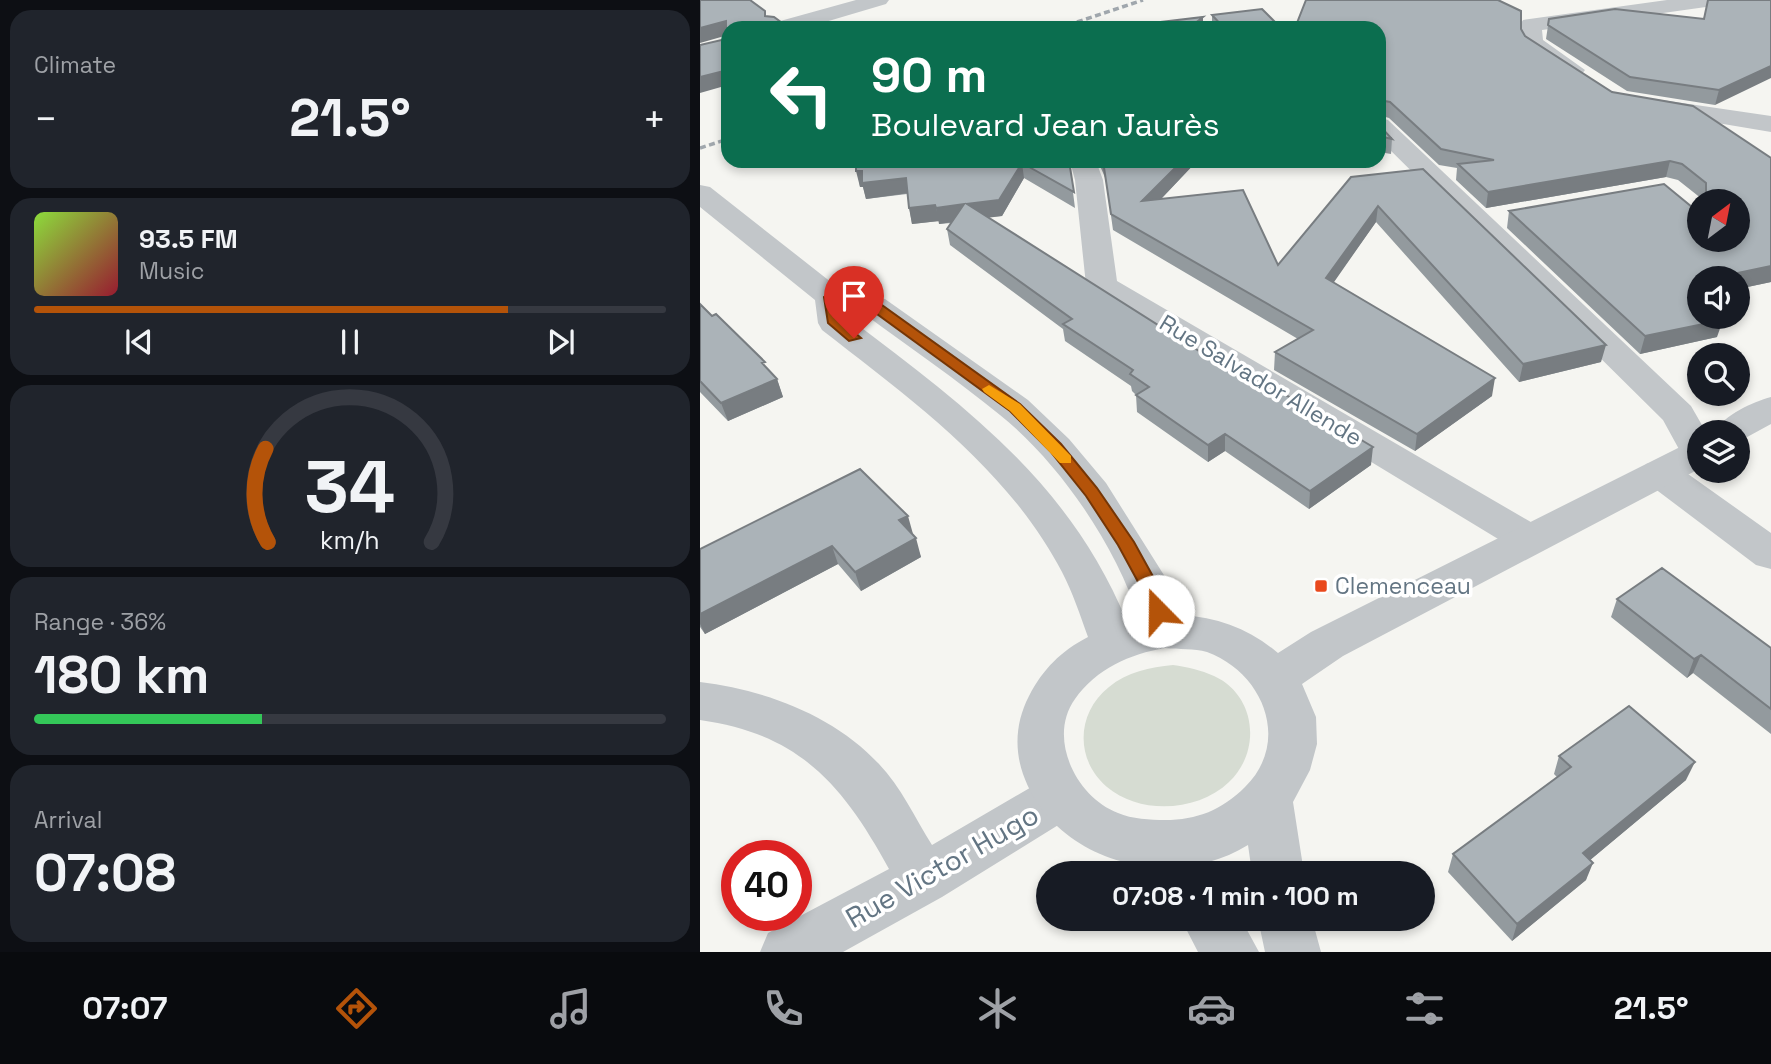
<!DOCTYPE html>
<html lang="en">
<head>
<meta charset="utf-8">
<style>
  body { margin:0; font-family:"Space Grotesk",sans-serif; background:#20242c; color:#f1f3f6; height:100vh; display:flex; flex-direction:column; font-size:26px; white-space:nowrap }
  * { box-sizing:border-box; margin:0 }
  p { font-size:23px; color:#9ea1a6 }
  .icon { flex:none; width:38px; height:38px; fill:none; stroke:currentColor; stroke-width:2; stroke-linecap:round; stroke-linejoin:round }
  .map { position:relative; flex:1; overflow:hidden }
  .panel { display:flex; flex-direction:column; gap:10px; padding:10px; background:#0d0f14; width:700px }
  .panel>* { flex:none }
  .guide { position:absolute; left:21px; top:21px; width:665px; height:147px; border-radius:21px; box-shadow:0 4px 10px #0003; background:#0b6e4f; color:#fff; overflow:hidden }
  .needle { width:46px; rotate:32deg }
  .controls { position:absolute; left:987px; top:189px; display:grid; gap:14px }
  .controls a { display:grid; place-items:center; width:63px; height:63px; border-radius:50%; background:#171b24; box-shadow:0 4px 10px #0003; font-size:35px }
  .speed { position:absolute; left:21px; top:840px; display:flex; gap:14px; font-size:35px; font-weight:700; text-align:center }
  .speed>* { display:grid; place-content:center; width:91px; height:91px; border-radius:50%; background:#171b24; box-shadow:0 4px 10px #0003; line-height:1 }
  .speed .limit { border:10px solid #d22; background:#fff; color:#111 }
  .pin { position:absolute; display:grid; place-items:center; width:60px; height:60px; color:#fff; margin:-72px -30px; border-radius:50% 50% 50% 0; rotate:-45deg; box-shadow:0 0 7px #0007 }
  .pin .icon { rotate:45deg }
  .me { position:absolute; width:77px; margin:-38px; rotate:338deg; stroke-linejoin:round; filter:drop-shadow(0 0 5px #0008) }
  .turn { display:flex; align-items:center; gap:24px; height:147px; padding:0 35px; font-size:32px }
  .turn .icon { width:91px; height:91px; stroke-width:2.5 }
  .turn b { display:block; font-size:49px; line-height:60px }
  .big { font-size:52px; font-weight:800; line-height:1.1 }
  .panel .widget { flex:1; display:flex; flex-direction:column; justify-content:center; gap:10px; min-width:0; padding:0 24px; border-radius:21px; background:#20242c }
  .panel .dial { align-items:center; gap:0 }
  .dial svg { height:182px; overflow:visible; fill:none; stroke:#363941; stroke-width:7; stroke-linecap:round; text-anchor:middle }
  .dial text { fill:#f1f3f6; stroke:none }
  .song { display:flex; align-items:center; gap:21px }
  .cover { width:84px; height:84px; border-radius:10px; background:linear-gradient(135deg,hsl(90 70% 55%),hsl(350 70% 35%)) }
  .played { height:7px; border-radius:4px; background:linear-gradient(90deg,#b45309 75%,#363941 75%) }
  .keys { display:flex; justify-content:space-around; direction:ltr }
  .heat { display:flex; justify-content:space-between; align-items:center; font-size:38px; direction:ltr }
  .charge { height:10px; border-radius:5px; background:linear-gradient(90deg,#34c759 36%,#363941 0) }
  .trip { position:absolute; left:336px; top:861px; width:399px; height:70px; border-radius:35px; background:#171b24; box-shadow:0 4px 10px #0003; font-weight:800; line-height:70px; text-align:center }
  .dock { display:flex; height:112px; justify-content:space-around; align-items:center; background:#090b0e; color:#9ea1a6 }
  .dock .icon { width:49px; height:49px }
  .dock .active { color:#b45309 }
  .dock b { font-size:32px; color:#f1f3f6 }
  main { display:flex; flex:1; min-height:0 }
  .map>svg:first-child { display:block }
  .green { fill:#d6dcd2 }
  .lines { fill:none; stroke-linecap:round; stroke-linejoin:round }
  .minor { fill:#c2c6c9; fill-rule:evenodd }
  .tertiary { fill:#c2c6c9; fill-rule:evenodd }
  .rail { stroke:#a0a7ad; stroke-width:3.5; stroke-dasharray:6 3.5; stroke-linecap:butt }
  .wall { fill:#939a9e }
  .shaded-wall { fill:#787d81 }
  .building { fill:#abb3b8; stroke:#787d81; stroke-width:2 }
  .route { fill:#b45309; stroke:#753606; stroke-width:2 }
  .slow { fill:#f59e0b }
  .poi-dot { fill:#e9491d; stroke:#fff; stroke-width:2.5 }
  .labels { text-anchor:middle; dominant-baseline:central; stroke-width:7; stroke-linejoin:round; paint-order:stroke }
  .street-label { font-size:23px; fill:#637583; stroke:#fff }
  .poi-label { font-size:23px; fill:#637583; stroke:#fff; text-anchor:start }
  .near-street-label { font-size:28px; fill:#637583; stroke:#fff }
</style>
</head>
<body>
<main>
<section class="panel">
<div class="widget"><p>Climate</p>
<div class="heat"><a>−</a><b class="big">21.5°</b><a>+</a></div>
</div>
<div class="widget">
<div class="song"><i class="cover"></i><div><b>93.5 FM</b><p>Music</p></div></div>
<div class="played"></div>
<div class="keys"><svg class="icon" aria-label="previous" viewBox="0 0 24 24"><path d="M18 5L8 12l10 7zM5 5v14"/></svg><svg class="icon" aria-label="pause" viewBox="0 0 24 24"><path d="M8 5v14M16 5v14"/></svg><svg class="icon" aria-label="next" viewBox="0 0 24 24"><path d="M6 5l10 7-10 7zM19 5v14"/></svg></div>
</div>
<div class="widget dial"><svg viewBox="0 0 100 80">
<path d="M14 69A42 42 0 1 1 86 69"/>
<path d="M14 69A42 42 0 0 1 13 28" stroke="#b45309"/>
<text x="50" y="56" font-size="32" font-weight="700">34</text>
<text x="50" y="72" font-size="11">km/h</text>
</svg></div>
<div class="widget"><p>Range · 36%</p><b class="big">180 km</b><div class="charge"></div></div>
<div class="widget"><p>Arrival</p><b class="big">07:08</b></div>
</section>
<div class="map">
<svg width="1071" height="952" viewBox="0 0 1071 952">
  <rect width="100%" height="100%" fill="#f5f5f1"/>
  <path class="green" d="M473,665C487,667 501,670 514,676C556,695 562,751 529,782C498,812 440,815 407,787C375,760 376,713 409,687C427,672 450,667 473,665Z"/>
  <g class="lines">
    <path class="minor" d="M156,0H189L186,4L105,28H70L73,23Z
      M967,0H1023L1013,6L842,30L843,40L885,70L881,75H865L821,43L820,25L823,20Z
      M955,99L1071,116V132L946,111L943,106L946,101Z
      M679,117L688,120L991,406L1006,432H999V465L986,462L963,420L679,139Z
      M370,161H396L403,180L417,281L841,528L847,538L841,548L827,552L813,548L391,292L386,285L375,180Z
      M960,460L974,464L1071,533V569L1056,565L946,482L941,473L946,464Z
      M0,682C65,690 133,715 179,764C201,787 215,818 232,845L340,782L358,776L376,782L383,798L376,814L242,897L143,952H60L68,933L189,869C143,785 100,734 0,720Z"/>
    <path class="tertiary" d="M0,185L10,187L141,290L185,299L328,400L369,439L406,483L467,580L482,615C518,617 551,630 578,653L611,632L986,444L999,441V469L643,656L602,684L616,717L617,744L610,770L593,802L604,873H552L548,845C471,893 354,862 323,774C314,748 316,721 329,696C343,669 361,651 388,637C380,615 373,593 362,572C308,469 212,400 122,330L118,323L115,300L0,207ZM149,310L163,313C209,347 256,379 300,415C359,462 417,547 439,619L427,622C370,483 266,407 150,319ZM465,648C479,650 494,648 507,652C564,673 591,742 545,787C522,810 497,820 465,820C450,820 432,819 418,813C376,797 347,738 375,699C396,669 430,654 465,648Z
      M1071,397V424L1038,442V432H1014C1025,415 1052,402 1071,397Z
      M481,919H541L559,952H498Z
      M558,919H612L621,952H565Z"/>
    <path class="rail" d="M359,28L443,0
      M0,148L28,139"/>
  </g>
  <path class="wall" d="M1008,0H1071L1015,105L927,91L846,39L849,19H1004Z
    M512,15L581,28H512Z
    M679,28L821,29L825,36L912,92L1071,158V282L1038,289L999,278L1017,337L940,354L807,228L809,211L999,240L1038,201H1002V199L978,180L966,177L786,208L756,180L757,168L739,165L689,118L679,115Z
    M679,125L692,139L691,154L679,152Z
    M156,161H369L375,208L324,178L302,216L288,217L671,465L609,509L525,451L508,462L437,412L436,395L432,391L431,386L365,341L363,329L250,245L247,229L251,223L239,224V221L212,224L207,194L166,199L163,187H160Z
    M398,161H497L461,199L578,265L651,177L901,362L819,382L676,222L633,282L792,396L715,451L574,370L575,352L598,339L413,230L406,180Z
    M0,304L77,379L83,397L28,421L0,392Z
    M212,534L221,557L161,591L138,564L5,634L0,627V549Z
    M917,599L1071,648V734L993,673L987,678L911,617Z
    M859,756L986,780L890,860L886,880L812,941L748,872L753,854L857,777L854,774Z"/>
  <path class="shaded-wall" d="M503,17V28H489Z
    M26,21L28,35L0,43V28Z
    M1071,66V78L1015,105L1019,90Z
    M28,70V85L0,93V77Z
    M482,161H497L443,218L442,201Z
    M970,161L966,177L786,208L788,192Z
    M322,163L324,178L302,216L270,220L267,204Z
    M156,171H162L206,178L209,193L166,199L163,187H160Z
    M264,204L267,220L239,224L236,208Z
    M235,205L239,221L212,224L209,208Z
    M678,206L676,222L625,295L626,278Z
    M1071,266V282L1038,289V278H1014Z
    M1023,320L1017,337L940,354L945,336Z
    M906,345L901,362L819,382L823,364Z
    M795,378L792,396L715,451L717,434Z
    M77,379L83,397L28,421L21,403Z
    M525,434V451L508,462V445Z
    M673,447L671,465L609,509L610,491Z
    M208,516L213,534L199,520Z
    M216,538L221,557L161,591L155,572Z
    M132,546L138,564L5,634L0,624V614Z
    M1001,655L993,673L987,678L994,659Z
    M995,762L986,780L877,871L883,853Z
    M893,863L886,880L812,941L817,924Z"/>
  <path class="building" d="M0,0H50L65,11V16L74,17L89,28H28V70L0,77V45L26,39V21L0,28Z
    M606,0H798L821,11V29L825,36L912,92L993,106L1071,158V266L1014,278H999V281L997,282L999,284V293H998L999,294V317H1020L1023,320L945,336L809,211L964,184L992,207L999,208V240H1038V201H1006V183L982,164L970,161L788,192L758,164L794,160L741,149L690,102L679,100V28H595Z
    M1008,0H1071V66L1019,90L930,77L848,25L849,19L915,9L1004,19Z
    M562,9L581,28H524L512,15Z
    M503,17L489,28H424L427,26Z
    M679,125L692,139L679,136Z
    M156,161H369L374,192L322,163L299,200L267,204L537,375L544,370L673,447L610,491L525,434L508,445L436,395L449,387L430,374L433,370L363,324L372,319L247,229L264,204L236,208L235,205L209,208L206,178L162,183V171H156Z
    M403,161H482L442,201L543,190L578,265L651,177L723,169L906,345L823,364L678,206L626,278L795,378L717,434L575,352L613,330L411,214Z
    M0,304L12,316L16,314L65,362L62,363L77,379L21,403L0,381Z
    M160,469L208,516L199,520L216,538L155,572L132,546L0,614V549Z
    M962,568L1071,648V709L1001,655L994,659L917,599Z
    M929,706L995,762L883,853L893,863L817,924L753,854L871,767L859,756Z"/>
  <path class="route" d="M131,293L179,303L320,404L361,444L397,488L434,542L461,591L467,611L465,616H452L443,591L418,545L386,496L350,451L310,411L170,309L138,303L141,321L161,338L149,341L128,323L124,297Z"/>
  <path class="slow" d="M289,385L320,404L371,456V463H360L310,411L284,392L282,389Z"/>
  <rect class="poi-dot" x="614" y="579" width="14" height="14" rx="3.5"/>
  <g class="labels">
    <g class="street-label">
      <text transform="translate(561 380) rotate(31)">Rue Salvador Allende</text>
    </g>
    <g class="poi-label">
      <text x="635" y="586">Clemenceau</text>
    </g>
    <g class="near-street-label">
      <text transform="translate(242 866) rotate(-30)">Rue Victor Hugo</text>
    </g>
  </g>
</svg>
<div class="controls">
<a><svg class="needle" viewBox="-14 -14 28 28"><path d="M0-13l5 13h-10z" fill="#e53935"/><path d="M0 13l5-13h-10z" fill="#9ea1a6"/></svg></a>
<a><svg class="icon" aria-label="sound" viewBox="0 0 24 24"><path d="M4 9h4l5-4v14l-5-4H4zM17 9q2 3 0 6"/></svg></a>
<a><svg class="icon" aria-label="search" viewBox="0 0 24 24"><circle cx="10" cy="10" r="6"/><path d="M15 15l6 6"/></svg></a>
<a><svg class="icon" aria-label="layers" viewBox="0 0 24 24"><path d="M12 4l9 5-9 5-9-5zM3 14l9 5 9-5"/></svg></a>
</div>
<div class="speed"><div class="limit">40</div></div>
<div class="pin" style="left:154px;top:338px;background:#d93025"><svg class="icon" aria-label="arrive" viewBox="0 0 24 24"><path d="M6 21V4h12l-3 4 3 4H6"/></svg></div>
<svg class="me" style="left:458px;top:611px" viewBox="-20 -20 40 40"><circle r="19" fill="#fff"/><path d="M0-13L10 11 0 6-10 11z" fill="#b45309"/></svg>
<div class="trip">07:08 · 1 min · 100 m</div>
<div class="guide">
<div class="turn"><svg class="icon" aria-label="left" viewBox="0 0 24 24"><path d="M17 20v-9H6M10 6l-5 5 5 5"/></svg><div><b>90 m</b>Boulevard Jean Jaurès</div></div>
</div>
</div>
</main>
<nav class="dock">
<b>07:07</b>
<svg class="icon active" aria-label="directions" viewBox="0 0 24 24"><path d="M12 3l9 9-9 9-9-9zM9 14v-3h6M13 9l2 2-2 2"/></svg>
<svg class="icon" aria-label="music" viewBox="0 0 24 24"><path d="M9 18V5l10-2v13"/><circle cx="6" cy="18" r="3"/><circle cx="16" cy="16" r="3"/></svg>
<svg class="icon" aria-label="phone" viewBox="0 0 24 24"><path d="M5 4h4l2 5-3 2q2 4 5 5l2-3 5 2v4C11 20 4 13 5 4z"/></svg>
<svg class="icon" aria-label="climate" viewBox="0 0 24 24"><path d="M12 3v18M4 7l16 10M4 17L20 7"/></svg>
<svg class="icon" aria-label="car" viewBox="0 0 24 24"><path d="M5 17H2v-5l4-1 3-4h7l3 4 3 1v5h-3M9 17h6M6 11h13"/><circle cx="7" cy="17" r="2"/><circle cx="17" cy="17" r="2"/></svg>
<svg class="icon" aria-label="filters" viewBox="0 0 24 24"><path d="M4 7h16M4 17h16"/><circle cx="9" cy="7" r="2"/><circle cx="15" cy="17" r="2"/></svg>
<b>21.5°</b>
</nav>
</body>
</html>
